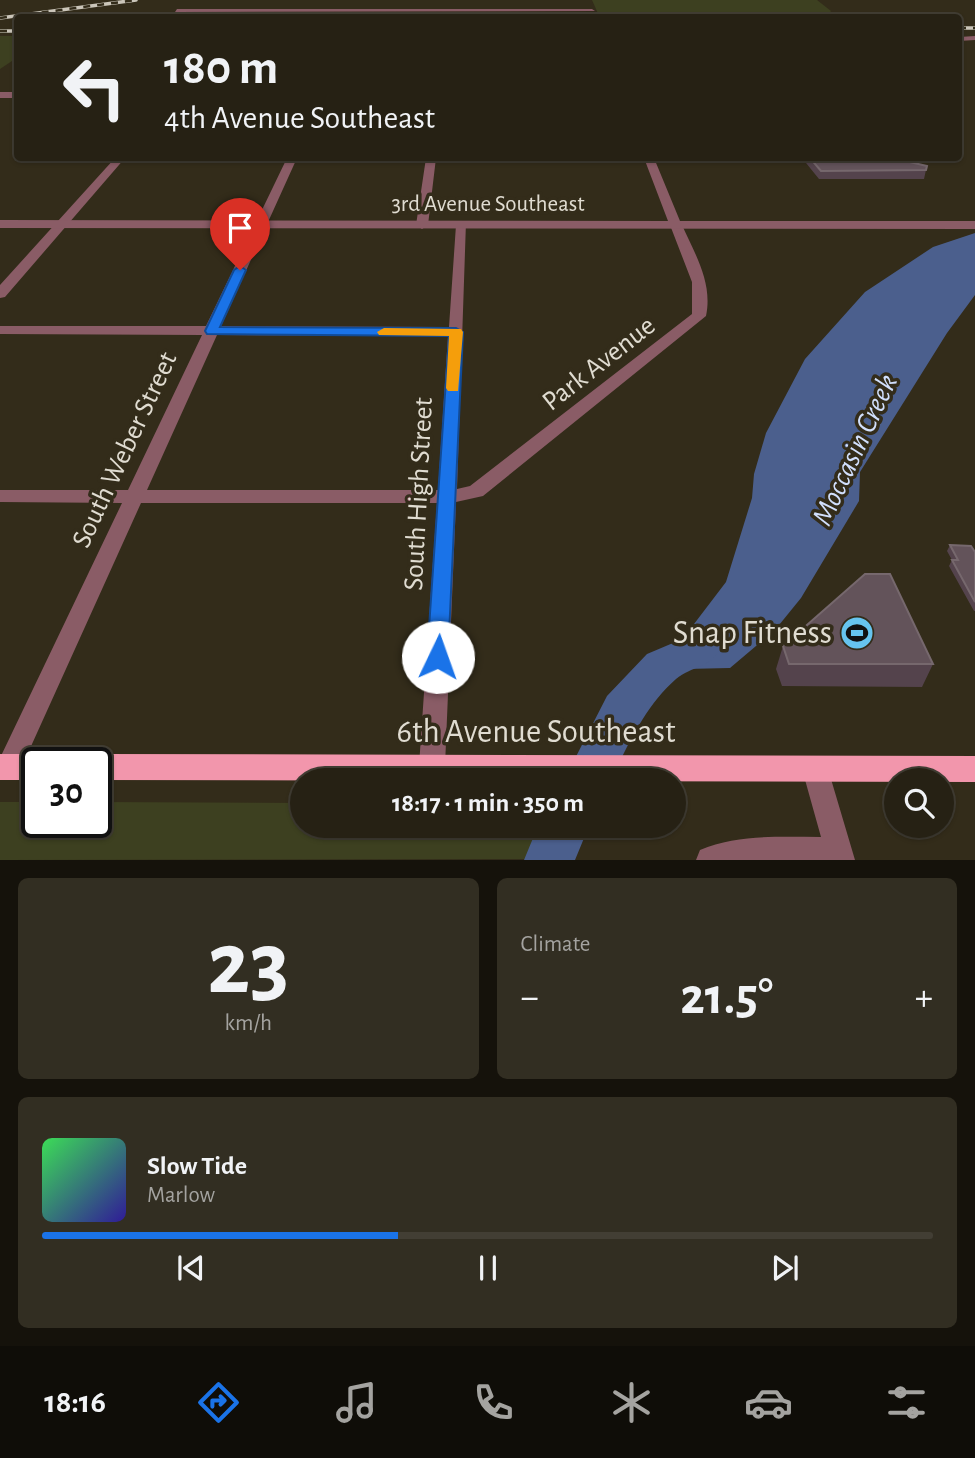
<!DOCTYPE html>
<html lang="en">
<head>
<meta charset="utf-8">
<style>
  body { margin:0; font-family:"Alegreya Sans",sans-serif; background:#322e22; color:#f1f3f6; height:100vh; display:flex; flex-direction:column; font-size:26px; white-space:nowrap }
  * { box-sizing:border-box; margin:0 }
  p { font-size:23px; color:#a4a3a0 }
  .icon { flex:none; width:38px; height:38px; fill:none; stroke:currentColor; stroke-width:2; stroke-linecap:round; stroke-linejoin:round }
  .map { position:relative; height:860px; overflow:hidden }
  .sheet { display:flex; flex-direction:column; gap:18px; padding:18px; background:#15120b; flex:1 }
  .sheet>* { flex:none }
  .hud { position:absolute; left:14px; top:14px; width:948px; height:147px; border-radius:7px; box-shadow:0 2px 5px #0004,0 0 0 2px #423e34; background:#262114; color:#f1f3f6; overflow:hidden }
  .buttons { position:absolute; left:884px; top:768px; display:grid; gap:14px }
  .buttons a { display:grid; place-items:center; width:70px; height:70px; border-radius:50%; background:#262114; box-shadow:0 2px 5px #0004,0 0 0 2px #423e34; font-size:35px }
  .speed { position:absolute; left:21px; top:747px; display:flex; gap:14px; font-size:35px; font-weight:700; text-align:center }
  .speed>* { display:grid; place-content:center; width:91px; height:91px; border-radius:50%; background:#262114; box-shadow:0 2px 5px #0004,0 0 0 2px #423e34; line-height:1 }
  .speed .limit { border:4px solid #111; border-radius:10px; background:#fff; color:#111 }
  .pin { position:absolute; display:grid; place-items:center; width:60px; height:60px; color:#fff; margin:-72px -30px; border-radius:50% 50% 50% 0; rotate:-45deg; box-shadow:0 0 7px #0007 }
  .pin .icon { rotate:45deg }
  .me { position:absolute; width:77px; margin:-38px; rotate:3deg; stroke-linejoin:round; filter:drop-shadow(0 0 5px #0008) }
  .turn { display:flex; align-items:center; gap:24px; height:147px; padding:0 35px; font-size:32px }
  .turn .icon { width:91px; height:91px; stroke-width:2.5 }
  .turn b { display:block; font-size:49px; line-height:60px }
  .big { font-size:52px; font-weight:700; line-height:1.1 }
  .sheet .card { flex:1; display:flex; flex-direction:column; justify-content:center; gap:10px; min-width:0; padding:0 24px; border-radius:10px; background:#322e22 }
  .sheet .dial { align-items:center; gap:0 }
  .dial b { font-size:91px; line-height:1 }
  .song { display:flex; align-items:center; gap:21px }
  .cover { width:84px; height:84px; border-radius:10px; background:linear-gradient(135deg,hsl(130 70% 55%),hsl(250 70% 35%)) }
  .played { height:7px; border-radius:4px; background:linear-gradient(90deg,#1a73e8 40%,#423e34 40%) }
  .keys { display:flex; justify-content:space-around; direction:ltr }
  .heat { display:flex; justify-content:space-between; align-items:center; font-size:38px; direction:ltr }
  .sheet .tiles { flex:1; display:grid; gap:18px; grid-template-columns:1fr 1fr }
  .card:last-child { grid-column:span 2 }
  .trip { position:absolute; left:290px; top:768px; width:396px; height:70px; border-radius:35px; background:#262114; box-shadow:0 2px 5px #0004,0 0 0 2px #423e34; font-weight:700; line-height:70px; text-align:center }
  .dock { display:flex; height:112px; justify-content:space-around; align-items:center; background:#0f0d08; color:#a4a3a0 }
  .dock .icon { width:49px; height:49px }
  .dock .selected { color:#1a73e8 }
  .dock b { font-size:32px; color:#f1f3f6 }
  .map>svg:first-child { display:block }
  .green { fill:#3d4020 }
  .water { fill:#4b5f8d }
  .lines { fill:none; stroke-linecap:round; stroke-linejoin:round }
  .river { fill:#4b5f8d; fill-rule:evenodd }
  .minor { fill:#8a5c66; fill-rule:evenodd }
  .tertiary { fill:#8a5c66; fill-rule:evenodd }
  .trunk { fill:#f296ac; fill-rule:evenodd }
  .rail-casing { stroke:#cbc6ba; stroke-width:3.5 }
  .rail { stroke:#332c1a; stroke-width:2.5; stroke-dasharray:7; stroke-linecap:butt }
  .wall { fill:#54434c }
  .building { fill:#63535a; stroke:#76686d; stroke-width:2 }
  .route { fill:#1a73e8; stroke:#114b97; stroke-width:2 }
  .slow { fill:#f59e0b }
  .labels { text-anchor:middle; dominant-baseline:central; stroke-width:7; stroke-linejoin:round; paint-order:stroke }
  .far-street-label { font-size:23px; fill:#e0dcd1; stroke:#332c1a }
  .street-label { font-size:28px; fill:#e0dcd1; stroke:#332c1a }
  .water-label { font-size:30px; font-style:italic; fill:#d1dffc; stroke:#332c1a }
  .near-poi-label { font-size:33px; fill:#e0dcd1; stroke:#332c1a; text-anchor:end }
  .near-street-label { font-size:33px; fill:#e0dcd1; stroke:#332c1a }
</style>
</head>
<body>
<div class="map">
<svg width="975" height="860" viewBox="0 0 975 860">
  <rect width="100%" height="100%" fill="#332c1a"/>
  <path class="green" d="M592,0H817L831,11L826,18H600Z
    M0,36H17L18,57L0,69Z
    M0,802H37V822H96V802L303,803V826H564L549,859L0,860Z"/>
  <path class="water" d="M975,233V295L947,333L860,472L859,501L801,598L775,630L730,668L685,669L662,666L726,582L752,498L754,474L766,433L805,359L865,292L933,247Z"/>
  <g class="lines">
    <path class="river" d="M699,632L714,637L720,649C710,668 692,666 676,679C645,706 628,745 611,780H564L607,696L647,654Z
      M538,826H589L575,860H524Z"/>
    <path class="minor" d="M177,9H592L595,11L175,12Z
      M115,158H125L5,297L0,298V285Z
      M287,158H297L221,326L449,327L456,225L458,222H466L457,489L470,486L692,314V282L670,225L672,222H680L682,225C695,254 713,283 706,316L483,496L456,502L445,766L441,774L432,778L423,774L419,766L437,503H141L18,775L9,779L0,776V758L122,503L0,502V490H128L202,335L0,334V326H206ZM217,335L448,336L438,490H147Z
      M426,158H436L428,225L422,229L416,225Z"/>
    <path class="tertiary" d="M975,36V40L959,41V37Z
      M0,92H18V98H0Z
      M644,158H654L680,221H975V229L0,228V220L668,221Z
      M815,757L824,761L828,769L855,860H696L700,850C738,834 780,837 821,837L802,769L806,761Z"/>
    <path class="trunk" d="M0,754H37L47,758L50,763H37V780H0Z
      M96,754L975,756V782L96,780V763H83L86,758Z"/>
    <defs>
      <path id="rail" d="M0,18L136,0
        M959,28H975
        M0,31H18"/>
    </defs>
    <use href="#rail" class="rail-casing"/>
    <use href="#rail" class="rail"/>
  </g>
  <path class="wall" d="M802,158H906L910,162L926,170L924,179H819Z
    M950,545L975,552V611H974L949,566L952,560L947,551Z
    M783,646L933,664L922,687L782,686L776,669Z"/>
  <path class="building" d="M810,158H906L910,162L927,166L926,170L821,171Z
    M950,545L971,546L975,552V602L952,560H958Z
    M865,574H890L933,664H789L783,646Z"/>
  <path class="route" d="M240,266L246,270L220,327L456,328L463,332L448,657L445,663L438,666L430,663L427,657L449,336L207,334L205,331L234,270Z"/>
  <path class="slow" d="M384,328L461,329L463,332L458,391H448L446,388L449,336L379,335L377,332Z"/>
  <defs>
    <symbol id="stadium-disc" viewBox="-11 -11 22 22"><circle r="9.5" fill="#66c4ef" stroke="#332c1a"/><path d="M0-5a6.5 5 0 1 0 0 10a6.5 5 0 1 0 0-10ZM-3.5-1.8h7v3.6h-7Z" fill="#111"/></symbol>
  </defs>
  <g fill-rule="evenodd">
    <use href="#stadium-disc" x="838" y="614" width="38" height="38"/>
  </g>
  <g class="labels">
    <g class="far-street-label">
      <text x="488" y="204">3rd Avenue Southeast</text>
    </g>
    <g class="street-label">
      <text transform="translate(599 364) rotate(-38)">Park Avenue</text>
      <text transform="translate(125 450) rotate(-65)">South Weber Street</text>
      <text transform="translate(419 494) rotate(-87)">South High Street</text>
    </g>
    <g class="water-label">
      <text transform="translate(855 450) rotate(-65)">Moccasin Creek</text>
    </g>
    <g class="near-poi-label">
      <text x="832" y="633">Snap Fitness</text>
    </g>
    <g class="near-street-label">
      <text x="536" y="732">6th Avenue Southeast</text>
    </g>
  </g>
</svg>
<div class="buttons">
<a><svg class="icon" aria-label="search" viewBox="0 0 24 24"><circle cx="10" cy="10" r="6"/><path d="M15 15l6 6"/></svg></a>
</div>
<div class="speed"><div class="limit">30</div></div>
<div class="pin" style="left:240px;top:270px;background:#d93025"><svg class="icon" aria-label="arrive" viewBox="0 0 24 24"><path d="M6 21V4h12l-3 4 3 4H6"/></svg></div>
<svg class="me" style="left:438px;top:657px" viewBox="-20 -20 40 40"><circle r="19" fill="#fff"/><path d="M0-13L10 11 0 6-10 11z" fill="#1a73e8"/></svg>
<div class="trip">18:17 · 1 min · 350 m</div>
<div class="hud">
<div class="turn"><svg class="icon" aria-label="left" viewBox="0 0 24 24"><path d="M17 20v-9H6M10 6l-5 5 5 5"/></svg><div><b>180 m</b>4th Avenue Southeast</div></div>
</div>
</div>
<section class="sheet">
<div class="tiles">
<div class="card dial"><b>23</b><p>km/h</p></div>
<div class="card"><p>Climate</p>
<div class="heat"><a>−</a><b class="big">21.5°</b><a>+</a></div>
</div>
<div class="card">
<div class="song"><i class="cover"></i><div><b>Slow Tide</b><p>Marlow</p></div></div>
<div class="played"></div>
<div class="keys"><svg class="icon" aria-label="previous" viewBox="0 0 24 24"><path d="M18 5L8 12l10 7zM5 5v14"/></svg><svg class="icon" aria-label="pause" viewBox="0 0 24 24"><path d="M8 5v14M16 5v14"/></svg><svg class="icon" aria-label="next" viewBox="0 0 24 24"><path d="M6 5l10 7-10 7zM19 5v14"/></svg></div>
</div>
</div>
</section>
<nav class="dock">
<b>18:16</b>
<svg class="icon selected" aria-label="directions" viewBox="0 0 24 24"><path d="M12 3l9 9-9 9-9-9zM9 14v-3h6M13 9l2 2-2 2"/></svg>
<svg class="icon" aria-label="music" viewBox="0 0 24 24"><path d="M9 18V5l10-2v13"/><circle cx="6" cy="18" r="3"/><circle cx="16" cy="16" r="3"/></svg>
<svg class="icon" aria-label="phone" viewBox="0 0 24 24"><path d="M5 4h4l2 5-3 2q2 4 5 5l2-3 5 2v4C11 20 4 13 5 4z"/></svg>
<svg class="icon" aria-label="climate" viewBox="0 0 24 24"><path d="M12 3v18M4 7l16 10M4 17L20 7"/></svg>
<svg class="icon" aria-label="car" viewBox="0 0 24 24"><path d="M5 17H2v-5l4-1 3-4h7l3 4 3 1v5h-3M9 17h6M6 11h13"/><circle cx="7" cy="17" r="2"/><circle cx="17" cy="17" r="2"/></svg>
<svg class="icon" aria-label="filters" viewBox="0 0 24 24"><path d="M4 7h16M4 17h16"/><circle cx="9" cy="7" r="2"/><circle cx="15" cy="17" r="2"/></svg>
</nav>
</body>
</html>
